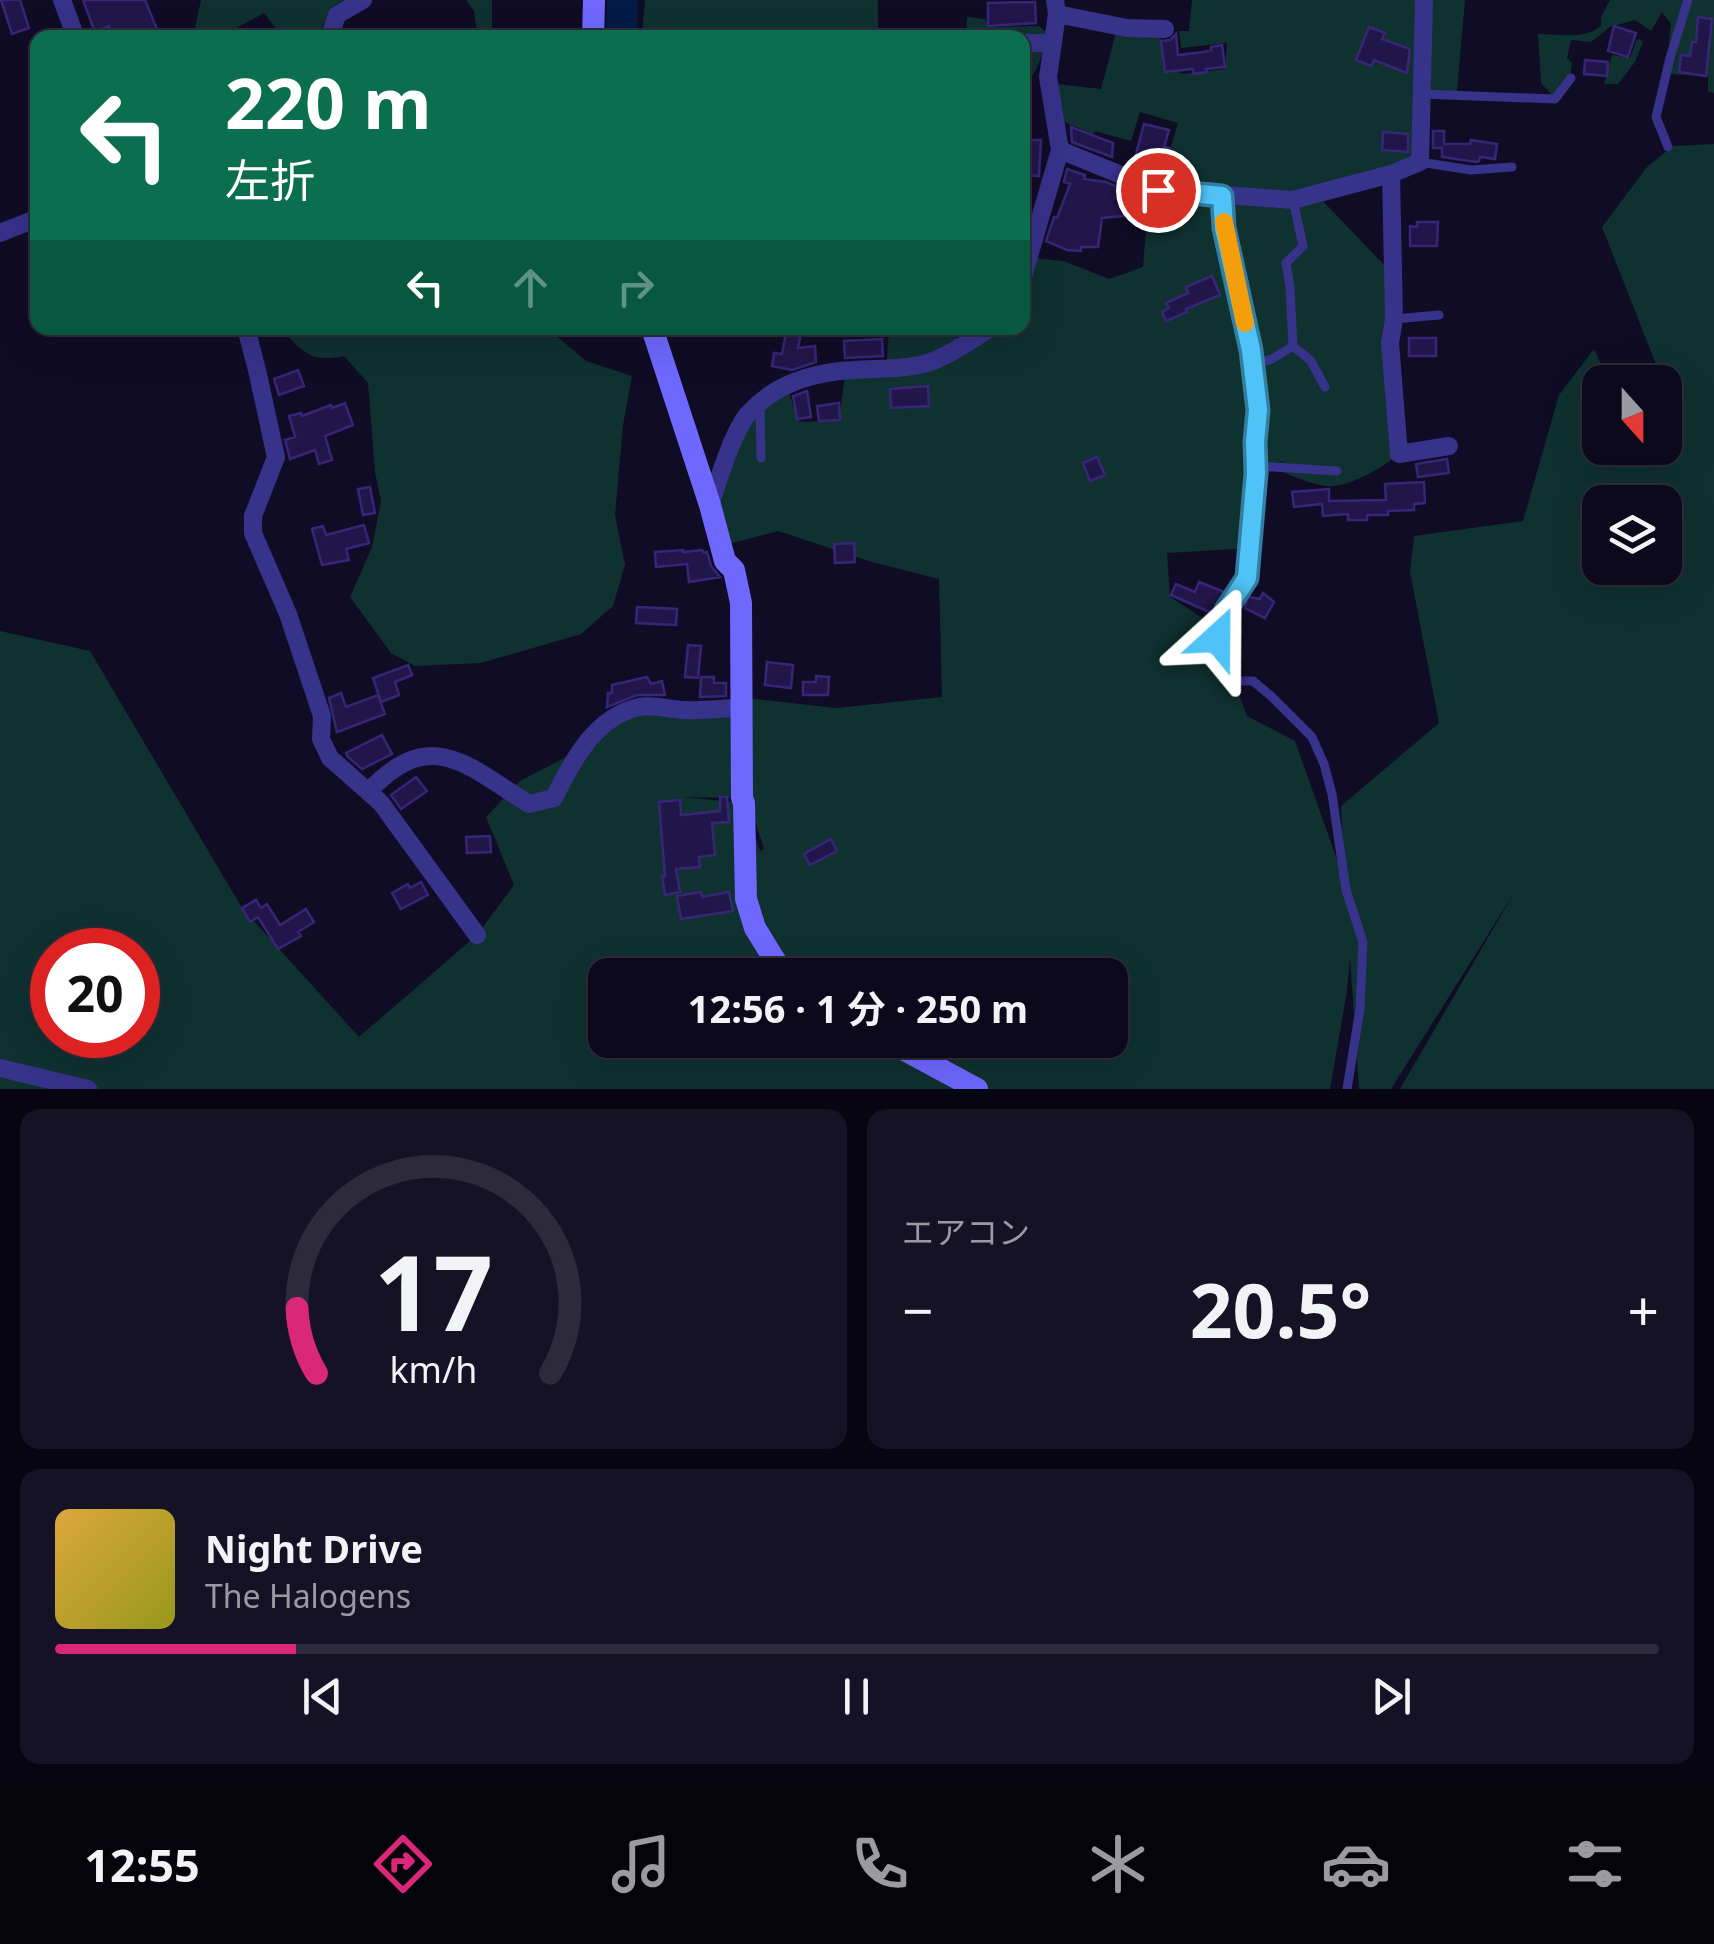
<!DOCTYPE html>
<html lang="ja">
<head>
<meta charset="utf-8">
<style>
  body { margin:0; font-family:"Noto Sans","Noto Sans JP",sans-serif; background:#161225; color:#f1f3f6; height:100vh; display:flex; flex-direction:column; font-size:38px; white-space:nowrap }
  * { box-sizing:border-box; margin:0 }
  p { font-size:32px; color:#9a9aa3 }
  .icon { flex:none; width:55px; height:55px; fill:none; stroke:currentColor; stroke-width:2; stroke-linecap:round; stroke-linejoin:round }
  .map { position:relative; height:1089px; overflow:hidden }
  .details { display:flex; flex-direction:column; gap:20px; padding:20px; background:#07050f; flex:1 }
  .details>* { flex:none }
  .top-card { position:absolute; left:30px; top:30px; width:1000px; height:305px; border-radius:20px; box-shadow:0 10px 40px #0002,0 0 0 2px #2d2a3b; background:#0b6e4f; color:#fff; overflow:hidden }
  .needle { width:65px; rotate:159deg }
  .fabs { position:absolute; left:1582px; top:365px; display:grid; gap:20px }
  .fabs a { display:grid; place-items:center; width:100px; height:100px; border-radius:20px; background:#0d091c; box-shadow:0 10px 40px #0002,0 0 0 2px #2d2a3b; font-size:50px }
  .speed { position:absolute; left:30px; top:928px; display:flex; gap:20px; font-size:50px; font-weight:700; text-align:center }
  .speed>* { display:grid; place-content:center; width:130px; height:130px; border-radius:50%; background:#0d091c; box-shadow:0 10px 40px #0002,0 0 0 2px #2d2a3b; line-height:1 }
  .speed .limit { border:15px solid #d22; background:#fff; color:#111 }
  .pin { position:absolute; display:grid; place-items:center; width:85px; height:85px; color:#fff; margin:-42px; border:5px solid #fff; border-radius:50%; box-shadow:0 2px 10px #0007 }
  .me { position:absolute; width:110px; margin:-55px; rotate:24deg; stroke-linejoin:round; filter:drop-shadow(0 0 8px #0008) }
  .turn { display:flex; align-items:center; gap:35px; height:210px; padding:0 30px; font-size:45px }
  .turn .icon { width:130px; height:130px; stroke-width:2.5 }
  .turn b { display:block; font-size:70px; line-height:85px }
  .lanes { display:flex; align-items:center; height:95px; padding:0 30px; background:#0003; justify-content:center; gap:50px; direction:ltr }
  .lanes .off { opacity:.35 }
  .big { font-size:75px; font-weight:700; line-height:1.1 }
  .details .widget { flex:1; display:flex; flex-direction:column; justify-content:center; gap:15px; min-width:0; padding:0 35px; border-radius:20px; background:#161225 }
  .details .dial { align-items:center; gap:0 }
  .dial svg { height:260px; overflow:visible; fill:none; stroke:#2d2a3b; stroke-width:7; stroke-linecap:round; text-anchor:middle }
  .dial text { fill:#f1f3f6; stroke:none }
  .song { display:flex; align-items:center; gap:30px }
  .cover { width:120px; height:120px; border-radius:15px; background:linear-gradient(135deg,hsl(40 70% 55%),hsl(60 70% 35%)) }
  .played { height:10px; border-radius:5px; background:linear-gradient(90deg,#db2777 15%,#2d2a3b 15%) }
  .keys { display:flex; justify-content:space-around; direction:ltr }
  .heat { display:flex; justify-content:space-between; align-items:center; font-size:55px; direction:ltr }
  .details .tiles { flex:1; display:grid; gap:20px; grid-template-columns:1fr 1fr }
  .widget:last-child { grid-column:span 2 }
  .trip { position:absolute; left:588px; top:958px; width:540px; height:100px; border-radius:20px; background:#0d091c; box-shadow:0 10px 40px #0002,0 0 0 2px #2d2a3b; font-weight:700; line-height:100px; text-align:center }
  .tab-bar { display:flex; height:160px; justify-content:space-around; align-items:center; background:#05040b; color:#9a9aa3 }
  .tab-bar .icon { width:70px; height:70px }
  .tab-bar .current { color:#db2777 }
  .tab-bar b { font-size:45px; color:#f1f3f6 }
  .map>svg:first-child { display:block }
  .green { fill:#0f3130; fill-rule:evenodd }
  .water { fill:#041b47 }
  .building { fill:#211649; stroke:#372677; stroke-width:2.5 }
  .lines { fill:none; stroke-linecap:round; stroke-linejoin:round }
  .lane { stroke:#37328a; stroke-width:9 }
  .street { stroke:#37328a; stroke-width:18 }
  .secondary { stroke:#6e68ff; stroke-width:22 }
  .route-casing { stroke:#337fa1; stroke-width:25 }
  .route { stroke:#4fc3f7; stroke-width:18 }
  .slow { stroke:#f59e0b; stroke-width:18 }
</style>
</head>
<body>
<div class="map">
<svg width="1714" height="1089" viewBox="0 0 1714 1089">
  <rect width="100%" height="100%" fill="#110c26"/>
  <path class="green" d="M201,0H345L332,7L317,37H283L264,13L238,27L239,37H193Z
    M466,0H492V37H478L474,11Z
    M645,0H878V36L830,37L839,30L825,38L642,37Z
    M1192,0H1465L1457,91L1422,93L1420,162L1356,174L1320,198L1388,269L1399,454C1382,468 1356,483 1334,486C1319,488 1286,474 1272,467L1286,460L1255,471L1253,548L1167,553L1170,597L1212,624L1247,716L1295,741L1345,882L1341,806L1439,723L1410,572L1414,536L1523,521L1559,395L1594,349L1609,382H1600V448H1665V401L1669,398L1665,382H1663L1602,227L1647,167L1673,146L1714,144V1089H1400L1514,893L1391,1089H1359L1350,957L1347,991L1330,1089H0V631L90,651L242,908L359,1037L477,935L514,885L486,817L520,781L587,746L627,715L680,710L742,717V798L682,797L744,803L760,851L764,849L747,795V698L836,708L942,697L939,579L872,562L778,531L725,545L710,505L746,415L788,387L797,420L804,422L839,420L845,377L886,375L889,328H947L963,344L992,328H1022L1023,281L1031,258L1064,261L1109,279L1143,267L1146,230L1178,123L1140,112L1131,141L1095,131L1093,134L1057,119L1049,83L1101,89L1116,32H1160L1163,68L1184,74L1225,69L1227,43L1181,48L1179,31H1189ZM1600,502H1665V568H1600ZM52,950H138V1035H52ZM605,975H1110V1040H605Z
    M1610,0H1714V93L1708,91V76L1666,74L1671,24L1662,12L1651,31L1635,20L1610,27L1591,42L1571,40L1567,58L1572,63L1570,79L1555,98L1541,83L1538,34C1559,34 1584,40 1601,26V17Z
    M967,17L985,19L990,27L1039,26L1046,32C1044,55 1038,70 1023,88L1022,38L966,37Z
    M1637,39L1643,41L1635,62L1618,84H1604L1612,55L1630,58Z
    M280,328H547L586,361L632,376L623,425L615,515L625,565L613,606L581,634L481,663L415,666L391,653L350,597L372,547L381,501L375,472L368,383L344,356C310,363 303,352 280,328Z"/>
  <path class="water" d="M607,0H638L637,34L606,36Z"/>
  <path class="building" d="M1,0H20L29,28L12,34Z
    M83,0H145L157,29L136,38H114L109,26L95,32Z
    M1035,2L1036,23L988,26V3Z
    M1698,17L1712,19L1706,76L1679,72L1681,55L1690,56L1692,42H1696Z
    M1614,26L1636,33L1628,57L1608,51Z
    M1369,27L1385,33L1382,39L1410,49L1407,73L1374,60L1371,66L1356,60Z
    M1176,34L1178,55L1204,52L1211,50V47L1222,45L1225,67L1206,69L1207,72L1193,74V69L1165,72L1161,41L1170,40Z
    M1585,60L1608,62L1607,76L1584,74Z
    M1144,124L1169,130L1164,147L1170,148L1164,171L1135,164L1138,155L1136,154Z
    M1071,127L1113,143L1112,157L1072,142Z
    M1433,131H1444V144H1470L1471,140L1497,144L1495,159L1480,157L1479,161L1476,162L1442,157V148H1433Z
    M1383,132L1408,134V152L1382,150Z
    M1028,140H1041L1039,176L1027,175Z
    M1067,169L1085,175L1084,179L1106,182L1135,194L1133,215L1102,218L1098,247H1081V251L1067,250L1046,241L1054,217L1057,218L1070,184L1064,182Z
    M1417,222H1438L1437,246H1410V226L1417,227Z
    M1212,276L1220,295L1186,309L1187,312L1166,321L1162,312L1169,308L1166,303L1188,293L1186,287Z
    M787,328H802L798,348L815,346L816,362L792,370L772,366L774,353L782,354Z
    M1409,338H1436V356H1409Z
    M882,339L883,356L845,358L844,341Z
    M298,370L304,386L279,395L274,379Z
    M928,386L929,406L891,408L890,389Z
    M807,391L811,417L797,419L793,396Z
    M345,403L353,425L325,436L332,460L319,464L315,450L290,459L285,440L295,437L289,416L301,413L302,416L331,405L332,408Z
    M839,403L840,420L819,421L817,406Z
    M1097,457L1105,475L1090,481L1083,463Z
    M1447,459L1449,473L1418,477L1416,464Z
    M1424,482L1425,503L1414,504V510L1388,511V515H1367V520H1348V514L1323,516L1322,504L1294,507L1292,492L1329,489V501L1386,500L1385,484Z
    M370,487L375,513L363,515L358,489Z
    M364,525L369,543L346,549L349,560L322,565L312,529L323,526L326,535Z
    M854,543L855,562L835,563L834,544Z
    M683,550V552L702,550L704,553L707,552L711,566L720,577L689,582L687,564L656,567L655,552Z
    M1199,582L1227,593L1216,615L1171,595L1176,584L1195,592Z
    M1263,593L1274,602L1265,618L1245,608L1248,597L1260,599Z
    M637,607L677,609L676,625L636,623Z
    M688,645L701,646L698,678L685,677Z
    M767,662L793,665L791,688L765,685Z
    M408,665L412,675L395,682L399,695L381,702L373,678Z
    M816,676L829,677L828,695H803V682H816Z
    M647,677L651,684L662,681L665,695H637L607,707L608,693H612V685Z
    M701,677H714V683H726V696L700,697Z
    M341,693L346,707L378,695L385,714L337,732L329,698Z
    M382,735L392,754L362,769L348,757L346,753Z
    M416,777L427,791L401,809L391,795Z
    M720,797H727L729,822L712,823L715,855L699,857L700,867L676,869L680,892L665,895L662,876H665L659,802L680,800L681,815L720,811Z
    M490,836L491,852L467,853L466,837Z
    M831,839L837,851L810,865L804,854Z
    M421,882L428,895L401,909L392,893L408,884L410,888Z
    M701,892L702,897L729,892L733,911L681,919L677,896Z
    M256,900L261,908L267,904L280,925L306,909L314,922L298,932L301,936L278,949L258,917L250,922L242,908Z"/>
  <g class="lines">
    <path class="lane" d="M1422,94L1555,99L1571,78
      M1668,147L1656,117L1670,58L1688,0
      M1420,162L1471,170L1512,167
      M1222,195L1224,228L1251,350L1258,409L1255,442L1256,473L1247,578L1226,610L1217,638L1233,681H1253L1271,696L1312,737L1324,764L1332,794L1346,890L1363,942L1360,1009L1347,1089
      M1394,319L1439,315
      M1293,346L1290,287L1286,263L1303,246L1293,200
      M1253,364L1272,359L1293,346L1311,361L1325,387
      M760,406L761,458
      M1256,466L1337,471"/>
    <path class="street" d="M62,0L76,38
      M1057,14L1127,28L1165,29
      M329,38L337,15L363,0
      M1022,43H1052
      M1060,150L1158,190L1293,200L1391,174L1420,162L1424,0
      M1391,174L1394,319L1390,343L1399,454L1449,446
      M0,233L38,218
      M1022,280L1060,150L1048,77L1057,14L1055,0
      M246,328L257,370L276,457L253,516V533L288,614L322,716L321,739L330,758L381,803L477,935
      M710,505C718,482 733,430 749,413C776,383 814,372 853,370C880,368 905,370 930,362C951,355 972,339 991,328
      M368,792C431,725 466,765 529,804L554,798C572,761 595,717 639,707C653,704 671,710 686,710C705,711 724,708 742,708
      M0,1068L88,1089"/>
    <path class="secondary" d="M593,38L594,0
      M652,328L710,505L725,561L734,570L741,603L742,798L744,803L746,899L755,928L784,975
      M886,1040L977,1089"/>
  </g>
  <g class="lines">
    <defs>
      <path id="route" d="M1158,190L1222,196L1224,228L1251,350L1258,410L1255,442L1256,473L1247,578L1226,610L1217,638"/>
    </defs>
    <use href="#route" class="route-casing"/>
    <use href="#route" class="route"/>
    <path class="slow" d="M1224,222L1245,323"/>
  </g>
</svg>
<div class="fabs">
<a><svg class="needle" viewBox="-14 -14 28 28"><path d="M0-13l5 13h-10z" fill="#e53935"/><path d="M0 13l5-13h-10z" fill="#9a9aa3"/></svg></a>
<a><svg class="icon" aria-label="layers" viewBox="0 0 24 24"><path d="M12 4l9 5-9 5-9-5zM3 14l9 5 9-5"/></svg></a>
</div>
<div class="speed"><div class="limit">20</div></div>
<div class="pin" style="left:1158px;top:190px;background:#d93025"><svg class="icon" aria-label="arrive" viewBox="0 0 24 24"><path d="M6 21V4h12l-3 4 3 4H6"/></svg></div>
<svg class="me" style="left:1217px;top:638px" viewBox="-20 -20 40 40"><path d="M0-17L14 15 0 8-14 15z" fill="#4fc3f7" stroke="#fff" stroke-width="4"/></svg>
<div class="trip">12:56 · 1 分 · 250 m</div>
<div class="top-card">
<div class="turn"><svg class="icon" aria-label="left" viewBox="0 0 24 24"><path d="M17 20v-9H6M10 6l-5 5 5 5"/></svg><div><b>220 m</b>左折</div></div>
<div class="lanes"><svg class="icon" aria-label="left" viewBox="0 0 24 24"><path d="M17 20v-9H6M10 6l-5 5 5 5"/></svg><svg class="icon off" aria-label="ahead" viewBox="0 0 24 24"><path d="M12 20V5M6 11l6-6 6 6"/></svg><svg class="icon off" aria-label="right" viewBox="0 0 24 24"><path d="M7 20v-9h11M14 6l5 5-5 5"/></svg></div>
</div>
</div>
<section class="details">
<div class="tiles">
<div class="widget dial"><svg viewBox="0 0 100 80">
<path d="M14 69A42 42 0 1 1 86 69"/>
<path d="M14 69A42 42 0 0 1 8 49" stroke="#db2777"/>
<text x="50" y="56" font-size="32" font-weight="700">17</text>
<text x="50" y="72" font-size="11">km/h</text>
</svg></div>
<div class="widget"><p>エアコン</p>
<div class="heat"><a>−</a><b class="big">20.5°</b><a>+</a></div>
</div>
<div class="widget">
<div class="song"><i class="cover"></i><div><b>Night Drive</b><p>The Halogens</p></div></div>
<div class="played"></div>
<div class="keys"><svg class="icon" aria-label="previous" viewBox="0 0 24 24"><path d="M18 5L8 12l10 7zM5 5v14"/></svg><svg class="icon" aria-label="pause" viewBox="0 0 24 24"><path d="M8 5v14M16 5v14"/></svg><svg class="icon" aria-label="next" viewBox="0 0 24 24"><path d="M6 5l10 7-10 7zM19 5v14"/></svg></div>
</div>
</div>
</section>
<nav class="tab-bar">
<b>12:55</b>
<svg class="icon current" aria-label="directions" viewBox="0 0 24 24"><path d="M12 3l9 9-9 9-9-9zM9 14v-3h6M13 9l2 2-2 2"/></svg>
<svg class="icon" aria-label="music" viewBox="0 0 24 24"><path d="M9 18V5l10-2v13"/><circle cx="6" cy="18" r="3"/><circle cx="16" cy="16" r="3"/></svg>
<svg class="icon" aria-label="phone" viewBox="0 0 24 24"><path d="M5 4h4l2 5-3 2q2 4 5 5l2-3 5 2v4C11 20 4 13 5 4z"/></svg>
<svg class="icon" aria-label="climate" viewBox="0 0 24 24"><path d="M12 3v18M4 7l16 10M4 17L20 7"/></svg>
<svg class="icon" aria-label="car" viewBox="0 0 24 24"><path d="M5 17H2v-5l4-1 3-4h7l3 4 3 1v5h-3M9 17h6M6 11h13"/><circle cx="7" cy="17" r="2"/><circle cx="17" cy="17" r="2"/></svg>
<svg class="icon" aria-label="filters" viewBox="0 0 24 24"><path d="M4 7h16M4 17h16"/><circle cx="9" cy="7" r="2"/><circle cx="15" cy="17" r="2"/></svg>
</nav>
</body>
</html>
